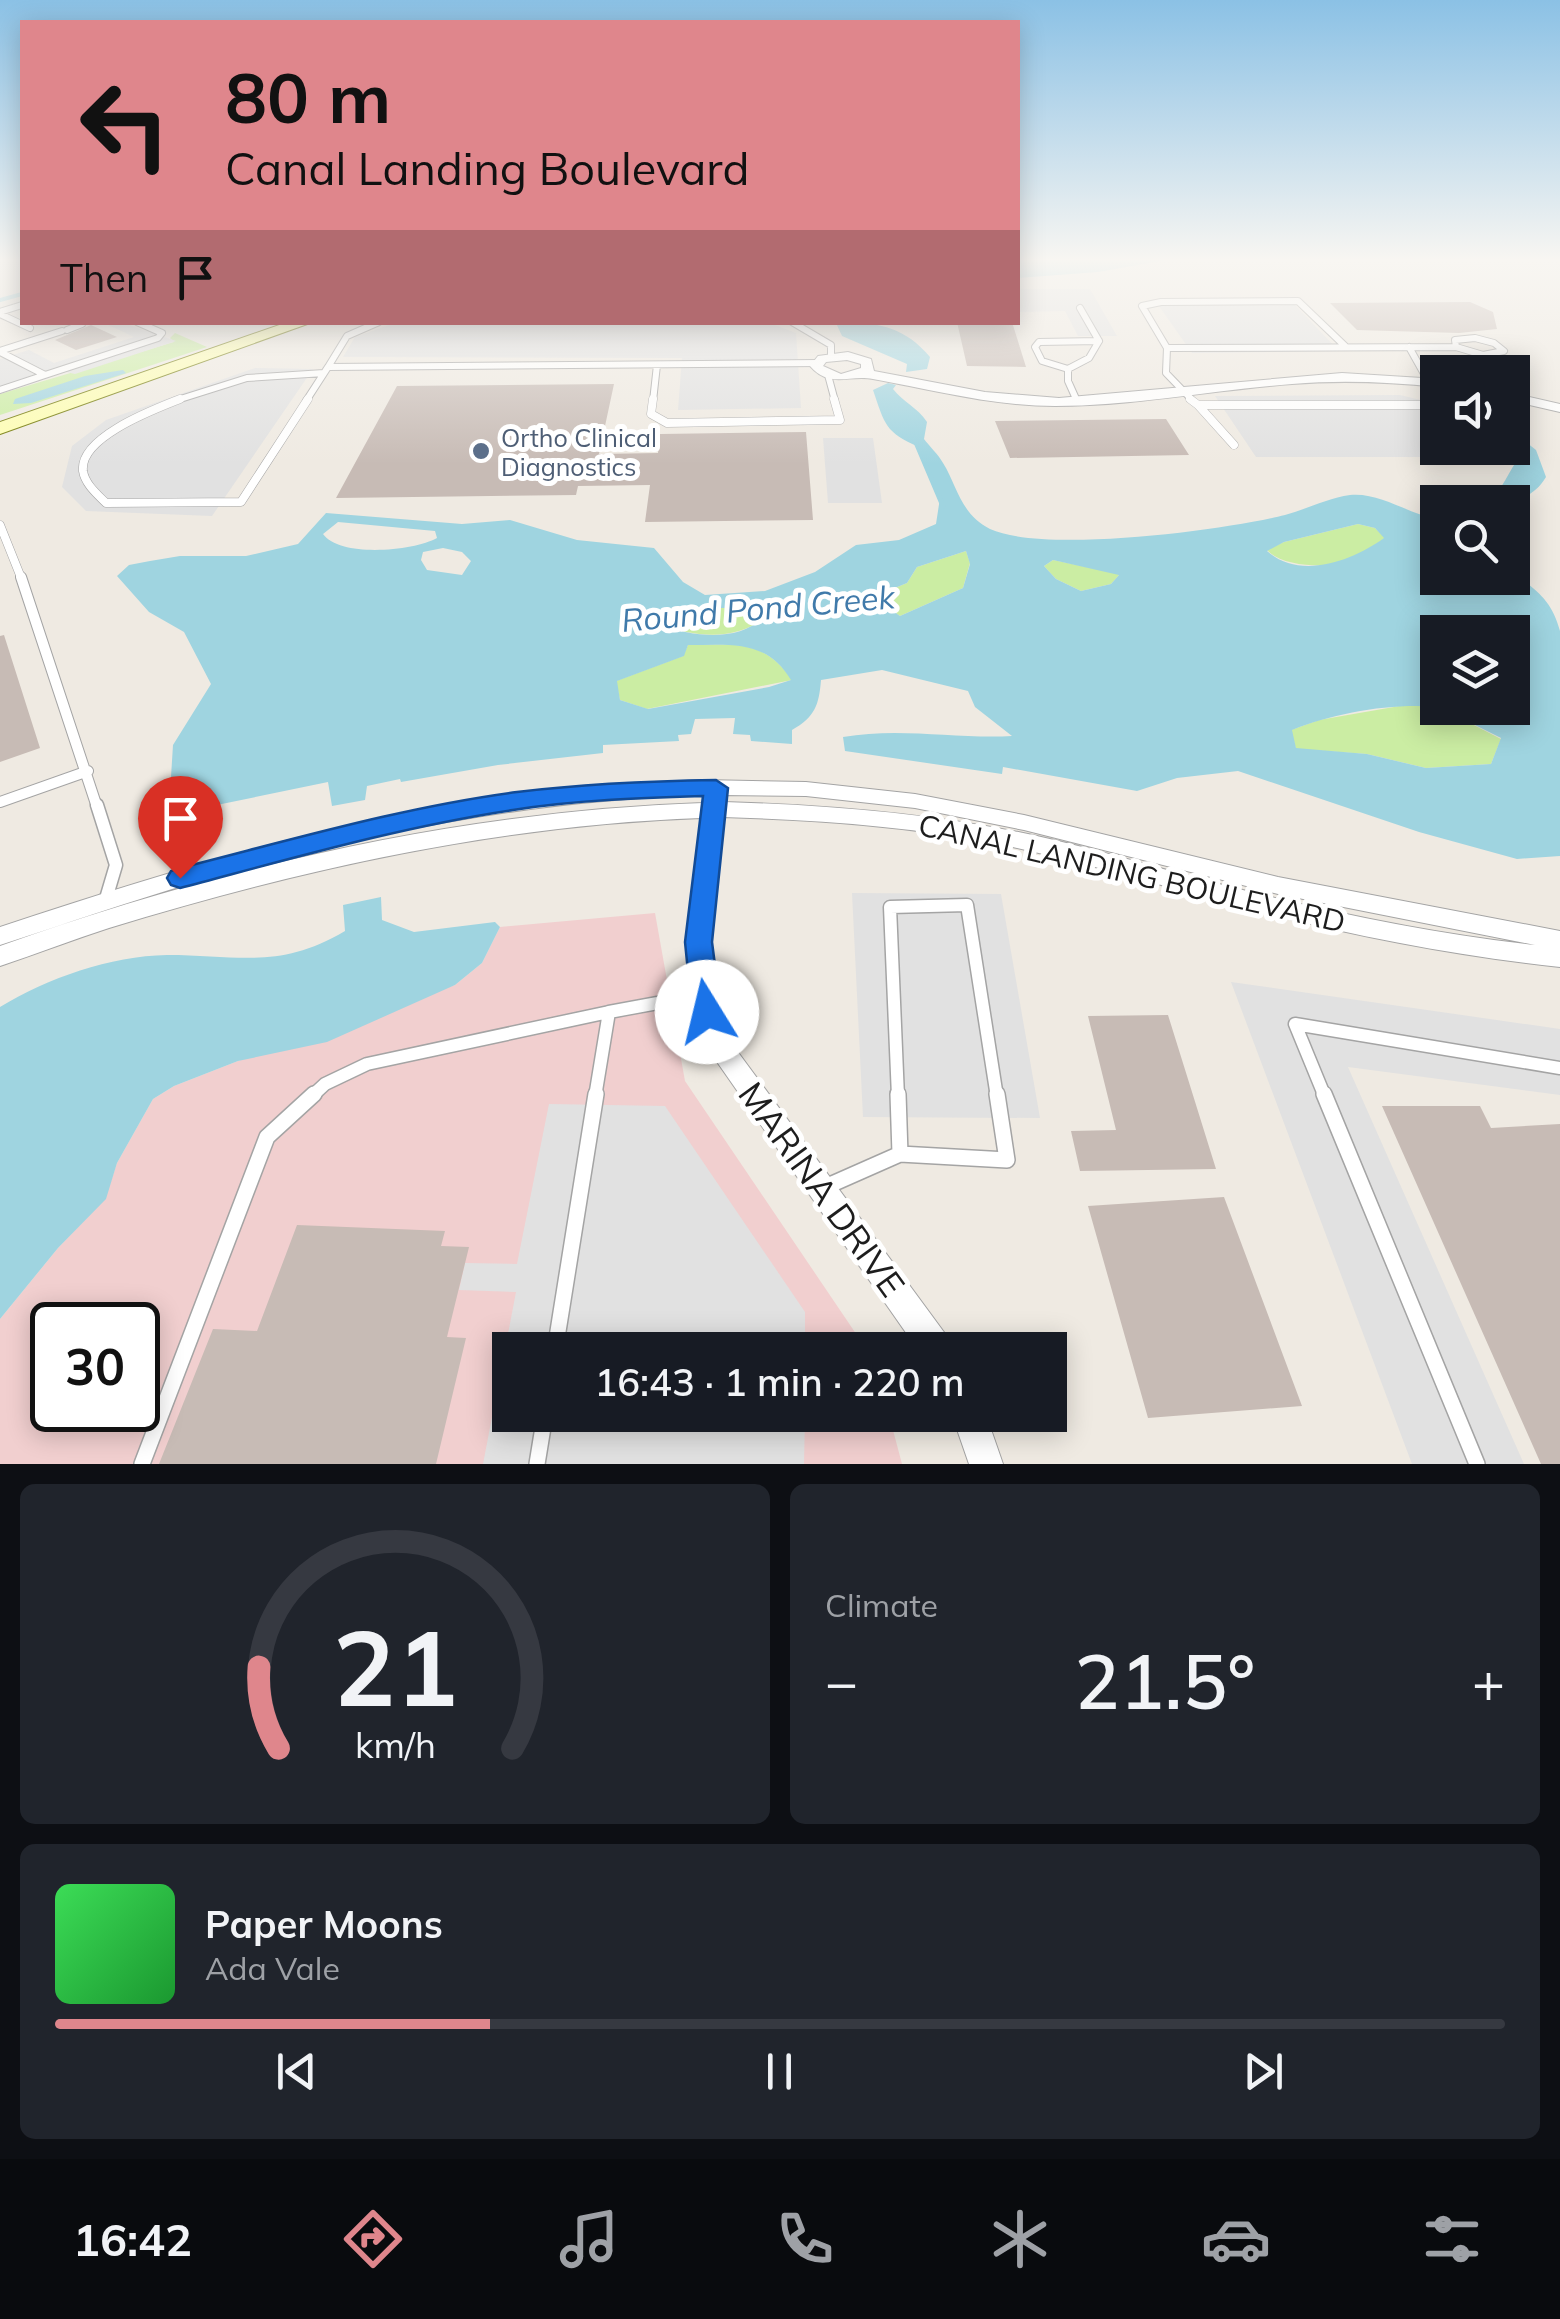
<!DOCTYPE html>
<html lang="en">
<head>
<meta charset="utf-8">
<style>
  body { margin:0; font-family:Mulish,sans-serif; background:#20242c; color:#f1f3f6; height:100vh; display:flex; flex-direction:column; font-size:38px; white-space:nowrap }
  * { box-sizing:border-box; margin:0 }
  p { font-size:32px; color:#9ea1a6 }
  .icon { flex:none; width:55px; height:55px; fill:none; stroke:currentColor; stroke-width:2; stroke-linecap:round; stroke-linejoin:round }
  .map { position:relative; height:1464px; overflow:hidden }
  .details { display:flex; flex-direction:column; gap:20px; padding:20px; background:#0d0f14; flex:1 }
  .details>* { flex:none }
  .hud { position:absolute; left:20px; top:20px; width:1000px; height:305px; border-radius:0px; box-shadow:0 5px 25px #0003; background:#df868c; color:#111; overflow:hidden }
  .tools { position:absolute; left:1420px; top:355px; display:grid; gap:20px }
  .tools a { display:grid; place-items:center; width:110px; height:110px; border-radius:0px; background:#171b24; box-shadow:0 5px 25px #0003; font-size:50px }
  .speed { position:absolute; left:30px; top:1302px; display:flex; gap:20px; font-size:50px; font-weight:700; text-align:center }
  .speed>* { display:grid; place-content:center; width:130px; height:130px; border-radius:50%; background:#171b24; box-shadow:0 5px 25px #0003; line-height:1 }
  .speed .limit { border:5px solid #111; border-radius:15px; background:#fff; color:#111 }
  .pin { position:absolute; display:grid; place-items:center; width:85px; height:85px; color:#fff; margin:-102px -42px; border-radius:50% 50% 50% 0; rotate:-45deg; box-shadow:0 0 10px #0007 }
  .pin .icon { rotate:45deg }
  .me { position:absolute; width:110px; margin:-55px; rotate:351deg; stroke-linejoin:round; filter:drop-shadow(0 0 8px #0008) }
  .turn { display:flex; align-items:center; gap:35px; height:210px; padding:0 40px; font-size:45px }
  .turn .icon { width:130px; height:130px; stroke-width:2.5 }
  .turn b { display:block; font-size:70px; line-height:85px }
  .then { display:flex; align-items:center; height:95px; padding:0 40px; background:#0003; gap:20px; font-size:38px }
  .big { font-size:75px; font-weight:600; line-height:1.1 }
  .details .card { flex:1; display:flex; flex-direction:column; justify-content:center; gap:15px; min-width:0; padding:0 35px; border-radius:15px; background:#20242c }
  .details .dial { align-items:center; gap:0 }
  .dial svg { height:260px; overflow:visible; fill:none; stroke:#363941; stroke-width:7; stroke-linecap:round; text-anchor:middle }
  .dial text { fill:#f1f3f6; stroke:none }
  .song { display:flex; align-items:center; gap:30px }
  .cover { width:120px; height:120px; border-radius:15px; background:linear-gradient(135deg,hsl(130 70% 55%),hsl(130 70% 35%)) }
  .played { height:10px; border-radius:5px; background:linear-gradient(90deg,#df868c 30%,#363941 30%) }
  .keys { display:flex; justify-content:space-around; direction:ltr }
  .heat { display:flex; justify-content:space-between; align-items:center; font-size:55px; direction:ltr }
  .details .tiles { flex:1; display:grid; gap:20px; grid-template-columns:1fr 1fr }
  .card:last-child { grid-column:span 2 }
  .trip { position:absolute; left:492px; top:1332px; width:575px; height:100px; border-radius:0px; background:#171b24; box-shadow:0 5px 25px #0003; font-weight:600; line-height:100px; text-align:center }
  .tab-bar { display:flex; height:160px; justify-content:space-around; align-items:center; background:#090b0e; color:#9ea1a6 }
  .tab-bar .icon { width:70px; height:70px }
  .tab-bar .on { color:#df868c }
  .tab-bar b { font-size:45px; color:#f1f3f6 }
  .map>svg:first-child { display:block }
  .commercial { fill:#f1cfcf; fill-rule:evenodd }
  .grass { fill:#cbeda3 }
  .parking { fill:#e1e1e1 }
  .water { fill:#9fd4e0; fill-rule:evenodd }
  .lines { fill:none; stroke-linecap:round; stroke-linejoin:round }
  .stream-far1 { stroke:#9fd4e0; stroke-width:4 }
  .stream { stroke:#9fd4e0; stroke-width:5 }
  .building { fill:#c7bbb5 }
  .lane-far4-casing { stroke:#a4a4a4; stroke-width:8 }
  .lane-far3-casing { stroke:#a4a4a4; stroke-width:9 }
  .lane-far2-casing { stroke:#a4a4a4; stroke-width:12 }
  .lane-far1-casing { stroke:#a4a4a4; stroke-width:15 }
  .lane-casing { stroke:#a4a4a4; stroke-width:18 }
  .street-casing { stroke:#a4a4a4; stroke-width:2 }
  .secondary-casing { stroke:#707700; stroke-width:2 }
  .lane-far4 { stroke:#fff; stroke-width:6 }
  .lane-far3 { stroke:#fff; stroke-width:8 }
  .lane-far2 { stroke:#fff; stroke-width:10 }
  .lane-far1 { stroke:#fff; stroke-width:12 }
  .lane { stroke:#fff; stroke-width:15 }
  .street { fill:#fff; fill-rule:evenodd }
  .secondary { fill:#fefeb1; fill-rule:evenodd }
  .route { fill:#1a73e8; stroke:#114b97; stroke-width:2.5 }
  .service-dot { fill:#5c6f8a; stroke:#fff; stroke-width:4 }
  .labels { text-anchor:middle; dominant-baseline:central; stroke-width:10; stroke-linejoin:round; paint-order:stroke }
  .far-service-label { font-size:25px; fill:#4e5e75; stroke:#fff; text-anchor:start }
  .street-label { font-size:30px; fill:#1d1d1d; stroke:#fff }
  .water-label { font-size:32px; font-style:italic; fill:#407aaa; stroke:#fff }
  .near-street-label { font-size:35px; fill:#1d1d1d; stroke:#fff }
</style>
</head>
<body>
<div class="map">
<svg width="1560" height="1464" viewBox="0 0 1560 1464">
  <rect width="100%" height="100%" fill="#efeae2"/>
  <path class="commercial" d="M655,913L685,1081L867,1350H510V1415H889L902,1464H0V1319L58,1248L105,1199L117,1163L153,1099L174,1086L238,1061L455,985L482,963L500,927ZM52,1325H138V1410H52Z"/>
  <path class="grass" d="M175,333L207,347L0,415V394L174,342L170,338Z
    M1358,524L1375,528L1385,538C1372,547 1358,559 1343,563C1323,568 1281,566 1267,550L1284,542Z
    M966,551L970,563L963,588L900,616L881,603L885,592L907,583L917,567Z
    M1053,560L1120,574L1111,584L1081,591L1056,579L1044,566Z
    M692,607L756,609L764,618C736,641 694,637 662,625L661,613Z
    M688,645C734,645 763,638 792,680L647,709L620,700L616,681L683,656Z
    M1411,704L1441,708L1501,739L1491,764L1426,768L1367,754L1296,749L1291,730L1319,720Z"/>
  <path class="parking" d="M1018,289H1090L1117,336H1078L1065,311L1018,312Z
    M1295,305L1339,351L1192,353L1159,306Z
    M104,323H123L176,341L75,374L66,372L0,394V359L29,350L54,363L134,337Z
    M395,323L772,324L796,333L801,408L678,410L682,358L343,357L355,337Z
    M255,368L313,369L212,516L86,511L62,487L72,446L106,420Z
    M1400,395L1437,404L1438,448H1488L1498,457H1256L1215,396Z
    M823,438H873L882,503H828Z
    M852,893L1001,894L1040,1118L863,1117Z
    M1231,982L1560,1029V1095L1348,1067L1524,1464H1412Z
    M549,1104L665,1106L805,1312V1350H510V1415H805L804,1464H483L516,1292L459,1290L465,1263L517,1264Z"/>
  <path class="water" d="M1018,259H1172L1098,272L1018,278Z
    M836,323C875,322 903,325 930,357L927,369L906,372L907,364L842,336Z
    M123,370L126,373L31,403L13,404L15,399L85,376Z
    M888,383L896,385L893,389C903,402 917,407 927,422L924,439C930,447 938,454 943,463C957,485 960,514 990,529C1045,554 1225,530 1285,515C1307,509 1328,498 1350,495C1380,492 1408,514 1437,519L1438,578H1512L1513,573C1538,591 1552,601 1560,631V856L1517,859L1419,832L1238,771L1177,778L1137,791L1003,767L1002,774L845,751L843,737C899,727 956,739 1012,736L975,707L968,691L882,670L821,680C819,705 815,717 792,730V744L751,741L750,735L733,734L735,718L695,719L691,734L678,735L679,741L603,745V753L498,765L401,782L400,779L367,786L365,800L332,806L328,782L207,807L170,793L173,745L211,684L184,632L149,612L117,576L129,565L150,561L180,556H246L298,544L326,513L462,524L510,520L577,540L654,548L683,582L705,595L765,591L815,572L856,545L899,540L936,524L940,498L919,447C885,432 885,425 873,390ZM338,522L435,531L437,538C414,551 340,558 323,534ZM1358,524L1375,528L1384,538C1354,560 1300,581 1267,551L1284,542ZM443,548L462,552L471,561L462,575L427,570L421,560L423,552ZM966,551L970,564L963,588L900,616L882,603L885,592L907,583L917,567ZM1053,560L1119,575L1111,584L1081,591L1056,579L1044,566ZM692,607L755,609L763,618C737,642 693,637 662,625V613ZM1438,632H1512V708H1441L1501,738L1491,764L1426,768L1367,754L1296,748L1292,730C1335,713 1391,703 1437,707ZM688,645C731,645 766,639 791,680L769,687L648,709L620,700L617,681L684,656Z
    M1513,432L1536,450L1546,477C1533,499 1512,503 1488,502C1504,489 1507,472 1521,456Z
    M381,897L382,920L414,932L495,922L500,927L482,963L455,985L327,1042L238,1061L174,1086L153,1099L117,1163L106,1199L58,1248L0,1319V1007C48,978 110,956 167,955C239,955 279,970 345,931L343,905Z"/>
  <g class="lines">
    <path class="stream-far1" d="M0,300L22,294"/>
    <path class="stream" d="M915,440L943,506"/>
  </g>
  <path class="building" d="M1470,302L1493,312L1497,329L1459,333L1357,330L1330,303Z
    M957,322H1012L1026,367L967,366Z
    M91,325L117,337L76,350L55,340Z
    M614,384L599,454L658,453L660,434L806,432L813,520L645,522L650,485L578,486L576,495L336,498L397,386Z
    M1166,419L1189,455L1010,458L995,421Z
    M4,635L40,748L0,762V636Z
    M1168,1015L1216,1169L1080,1171L1071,1131L1116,1130L1088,1016Z
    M1382,1106H1480L1491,1128L1560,1124V1464H1541Z
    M1224,1197L1302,1406L1148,1418L1088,1206Z
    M297,1225L445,1231L441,1246L469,1247L447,1337L466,1338L436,1464H159L213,1329L257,1331Z"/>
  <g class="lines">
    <defs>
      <path id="lane-far4" d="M1080,308L1099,341
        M0,312L22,305
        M0,314L30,328
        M137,322L162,333
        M792,322L831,345V357
        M67,330L82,324
        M1475,338L1494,343L1504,351L1483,355L1456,347L1455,340Z
        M1099,341L1089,358L1068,369L1042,361L1035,347L1039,342Z
        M1409,347L1428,381L1425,401
        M1167,348L1142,306L1161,302L1298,301L1345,346
        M0,351L62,331
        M0,352L45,375L158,338L162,333
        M328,367L347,336L379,322
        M1068,369V381L1077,401
        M828,375L835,401
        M0,390L45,375
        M174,401L247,378L324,373
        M306,401L328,367L818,363
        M653,401L657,365
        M1193,401L1166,373L1167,348L1456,347"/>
      <path id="lane-far3" d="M180,399C155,409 79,437 83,471C85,484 97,494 106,503L241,502L308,399
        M653,399L651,414L667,423L840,420L834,399
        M1190,399L1198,405
        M1234,445L1198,405H1424L1425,399
        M0,525L22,580"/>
      <path id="lane-far2" d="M21,577L97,807
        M0,802L88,771"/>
      <path id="lane-far1" d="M97,805L116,865L105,902
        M311,1097L325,1084L367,1064L609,1012
        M595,1097L609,1012L701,995
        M898,1097L890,907L967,905L997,1097
        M1325,1097L1295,1024L1560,1068"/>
      <path id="lane" d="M898,1094L900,1154
        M1324,1094L1477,1464
        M900,1154L1007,1160L997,1094
        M823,1188L900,1154
        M555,1350L596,1094
        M142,1464L267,1137L314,1094
        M537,1464L545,1415"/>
      <path id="street" d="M848,352L871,359L874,371L985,392L1059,398L1342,373L1438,379V387C1389,382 1341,380 1292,384C1213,390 1134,406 1055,406C993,406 934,390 873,379C849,374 830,389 810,366L818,356ZM847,360L861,364V368L841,374L823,366L826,362Z
        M1512,393L1560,404V412L1512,401Z
        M703,780L806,782L915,794L1024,815L1278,877L1560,931V967C1449,955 1339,933 1231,904C1155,884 1080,861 1003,845C910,826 817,820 723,817L711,942L715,995L732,1044L949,1339L954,1350H918L708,1049L689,995L687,942L701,818C500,825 301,869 109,928C72,940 36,954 0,966V946C225,866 464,811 703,803L706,795C534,799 362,833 196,882C130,901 65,924 0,945V927C163,873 328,822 499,798C567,788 634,784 703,780ZM722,795L806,796L915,808L1024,830L1278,894L1535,945C1434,934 1333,913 1235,888C1166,871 1098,849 1028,834C928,813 827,805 724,802Z
        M952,1415H986L1003,1464H969Z"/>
      <path id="secondary" d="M288,322H313L0,434V422Z"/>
    </defs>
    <use href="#lane-far4" class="lane-far4-casing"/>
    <use href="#lane-far3" class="lane-far3-casing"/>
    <use href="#lane-far2" class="lane-far2-casing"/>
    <use href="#lane-far1" class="lane-far1-casing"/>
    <use href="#lane" class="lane-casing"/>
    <use href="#street" class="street-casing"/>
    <use href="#secondary" class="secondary-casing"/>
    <use href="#lane-far4" class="lane-far4"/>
    <use href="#lane-far3" class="lane-far3"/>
    <use href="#lane-far2" class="lane-far2"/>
    <use href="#lane-far1" class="lane-far1"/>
    <use href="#lane" class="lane"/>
    <use href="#street" class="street"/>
    <use href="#secondary" class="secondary"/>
  </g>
  <linearGradient id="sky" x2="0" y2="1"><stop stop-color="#8bc1e5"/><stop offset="0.56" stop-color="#f8f6f2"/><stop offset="1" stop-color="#f8f6f2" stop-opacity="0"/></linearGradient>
  <rect width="1560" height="464" fill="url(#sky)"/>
  <path class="route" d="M716,780L728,788L712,942L721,1012L717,1020L707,1024L696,1020L692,1012L685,942L703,796C640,798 576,800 513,810C400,827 290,859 180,888L171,885L167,878L171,871L180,868C291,840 403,807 517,792C583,784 649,781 716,780Z"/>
  <circle class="service-dot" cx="481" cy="451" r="10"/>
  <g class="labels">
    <g class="far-service-label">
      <text x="501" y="437">Ortho Clinical<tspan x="501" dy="29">Diagnostics</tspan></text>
    </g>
    <g class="street-label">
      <text transform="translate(1132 873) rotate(13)">CANAL LANDING BOULEVARD</text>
    </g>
    <g class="water-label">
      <text transform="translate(758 608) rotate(-5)">Round Pond Creek</text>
    </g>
    <g class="near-street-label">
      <text transform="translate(822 1189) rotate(54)">MARINA DRIVE</text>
    </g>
  </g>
</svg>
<div class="tools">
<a><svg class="icon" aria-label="sound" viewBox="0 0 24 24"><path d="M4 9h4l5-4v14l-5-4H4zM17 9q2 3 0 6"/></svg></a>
<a><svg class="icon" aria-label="search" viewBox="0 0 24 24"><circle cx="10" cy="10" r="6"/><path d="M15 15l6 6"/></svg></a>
<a><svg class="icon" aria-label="layers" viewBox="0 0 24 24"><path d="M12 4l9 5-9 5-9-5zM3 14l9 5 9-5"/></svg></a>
</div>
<div class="speed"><div class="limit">30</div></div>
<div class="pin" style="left:180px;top:878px;background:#d93025"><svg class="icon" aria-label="arrive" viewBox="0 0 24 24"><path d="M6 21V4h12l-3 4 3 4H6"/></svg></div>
<svg class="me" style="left:707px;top:1012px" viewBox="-20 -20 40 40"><circle r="19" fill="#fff"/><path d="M0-13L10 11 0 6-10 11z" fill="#1a73e8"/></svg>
<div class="trip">16:43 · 1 min · 220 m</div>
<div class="hud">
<div class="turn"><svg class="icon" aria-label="left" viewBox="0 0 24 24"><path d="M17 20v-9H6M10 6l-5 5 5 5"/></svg><div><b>80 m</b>Canal Landing Boulevard</div></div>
<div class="then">Then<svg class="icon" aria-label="arrive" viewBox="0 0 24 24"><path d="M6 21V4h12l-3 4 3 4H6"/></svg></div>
</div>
</div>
<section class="details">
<div class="tiles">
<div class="card dial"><svg viewBox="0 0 100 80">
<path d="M14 69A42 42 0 1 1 86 69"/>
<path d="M14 69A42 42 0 0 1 8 44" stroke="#df868c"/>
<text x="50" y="56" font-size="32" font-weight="700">21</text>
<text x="50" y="72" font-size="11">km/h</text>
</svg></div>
<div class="card"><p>Climate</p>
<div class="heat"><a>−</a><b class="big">21.5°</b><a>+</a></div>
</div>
<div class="card">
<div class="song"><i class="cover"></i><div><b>Paper Moons</b><p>Ada Vale</p></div></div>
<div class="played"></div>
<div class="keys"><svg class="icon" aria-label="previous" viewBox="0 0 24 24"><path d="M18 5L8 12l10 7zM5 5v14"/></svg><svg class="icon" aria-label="pause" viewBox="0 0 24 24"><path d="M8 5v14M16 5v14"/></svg><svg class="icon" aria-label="next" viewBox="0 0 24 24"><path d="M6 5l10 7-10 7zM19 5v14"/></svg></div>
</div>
</div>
</section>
<nav class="tab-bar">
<b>16:42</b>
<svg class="icon on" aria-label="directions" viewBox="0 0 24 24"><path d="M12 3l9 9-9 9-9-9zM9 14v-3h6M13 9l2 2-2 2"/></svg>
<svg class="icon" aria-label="music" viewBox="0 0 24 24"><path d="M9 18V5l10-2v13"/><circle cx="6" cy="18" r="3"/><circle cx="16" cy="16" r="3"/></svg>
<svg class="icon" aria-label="phone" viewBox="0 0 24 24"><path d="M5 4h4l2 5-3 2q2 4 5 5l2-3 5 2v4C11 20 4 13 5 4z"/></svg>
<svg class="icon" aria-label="climate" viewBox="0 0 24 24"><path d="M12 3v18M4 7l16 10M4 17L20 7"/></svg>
<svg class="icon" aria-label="car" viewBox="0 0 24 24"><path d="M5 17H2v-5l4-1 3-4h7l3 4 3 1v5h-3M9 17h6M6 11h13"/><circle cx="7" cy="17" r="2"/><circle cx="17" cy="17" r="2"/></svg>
<svg class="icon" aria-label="filters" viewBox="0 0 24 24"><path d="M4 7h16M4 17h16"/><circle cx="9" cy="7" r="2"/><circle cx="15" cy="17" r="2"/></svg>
</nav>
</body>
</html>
